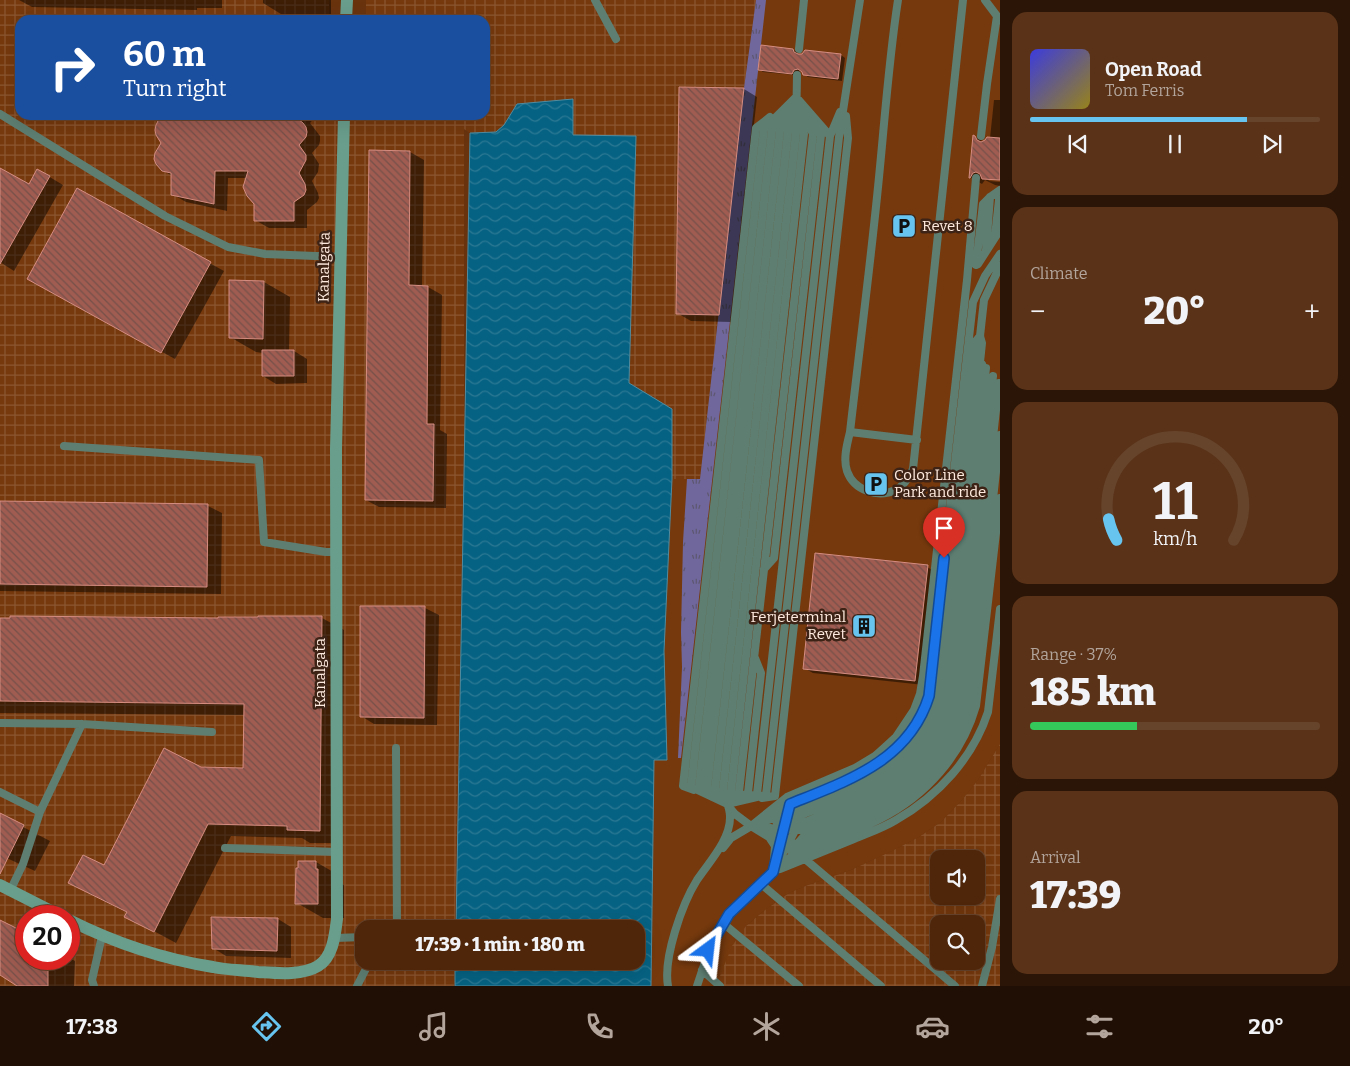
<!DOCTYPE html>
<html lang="en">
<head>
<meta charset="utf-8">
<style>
  body { margin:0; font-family:Bitter,serif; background:#593218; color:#f1f3f6; height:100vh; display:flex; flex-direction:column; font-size:19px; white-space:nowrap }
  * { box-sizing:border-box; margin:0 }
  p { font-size:16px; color:#b3a59c }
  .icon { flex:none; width:28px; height:28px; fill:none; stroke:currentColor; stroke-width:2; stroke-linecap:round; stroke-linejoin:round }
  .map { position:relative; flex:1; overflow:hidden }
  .details { display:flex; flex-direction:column; gap:12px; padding:12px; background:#2b1506; width:350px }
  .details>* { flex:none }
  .hud { position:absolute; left:15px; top:15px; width:475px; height:105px; border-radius:15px; box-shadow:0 5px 20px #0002,0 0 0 1px #66432b; background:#1a4fa0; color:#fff; overflow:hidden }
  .tools { position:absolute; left:930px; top:850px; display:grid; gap:10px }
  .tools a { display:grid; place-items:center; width:55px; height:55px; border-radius:10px; background:#4f260a; box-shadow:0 5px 20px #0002,0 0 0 1px #66432b; font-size:25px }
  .speed { position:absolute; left:15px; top:905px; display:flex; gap:10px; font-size:25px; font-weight:700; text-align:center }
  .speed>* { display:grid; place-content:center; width:65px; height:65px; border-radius:50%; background:#4f260a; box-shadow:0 5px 20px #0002,0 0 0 1px #66432b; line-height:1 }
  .speed .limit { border:8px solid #d22; background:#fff; color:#111 }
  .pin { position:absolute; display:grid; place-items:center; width:42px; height:42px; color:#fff; margin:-51px -21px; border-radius:50% 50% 50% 0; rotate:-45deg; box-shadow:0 0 5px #0007 }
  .pin .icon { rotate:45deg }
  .me { position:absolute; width:55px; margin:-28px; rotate:30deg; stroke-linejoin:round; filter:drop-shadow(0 0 4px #0008) }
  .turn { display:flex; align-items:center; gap:18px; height:105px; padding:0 25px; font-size:22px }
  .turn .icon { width:65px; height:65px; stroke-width:2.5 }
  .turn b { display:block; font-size:35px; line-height:42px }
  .big { font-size:38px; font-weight:800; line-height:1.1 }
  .details .widget { flex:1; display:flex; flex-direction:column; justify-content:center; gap:8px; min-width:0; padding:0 18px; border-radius:15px; background:#593218 }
  .details .dial { align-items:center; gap:0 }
  .dial svg { height:130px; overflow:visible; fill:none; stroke:#66432b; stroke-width:7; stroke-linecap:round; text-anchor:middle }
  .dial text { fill:#f1f3f6; stroke:none }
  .song { display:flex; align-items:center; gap:15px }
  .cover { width:60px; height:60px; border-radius:8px; background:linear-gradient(135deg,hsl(240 70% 55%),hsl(50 70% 35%)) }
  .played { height:5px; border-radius:2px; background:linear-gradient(90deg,#67c4ef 75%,#66432b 75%) }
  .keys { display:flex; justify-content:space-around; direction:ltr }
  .heat { display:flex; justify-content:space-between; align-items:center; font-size:28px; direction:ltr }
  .charge { height:8px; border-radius:4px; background:linear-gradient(90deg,#34c759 37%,#66432b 0) }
  .trip { position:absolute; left:355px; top:920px; width:290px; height:50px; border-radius:15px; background:#4f260a; box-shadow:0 5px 20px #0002,0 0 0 1px #66432b; font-weight:800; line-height:50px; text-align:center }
  .dock { display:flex; height:80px; justify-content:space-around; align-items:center; background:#200f04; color:#b3a59c }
  .dock .icon { width:35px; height:35px }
  .dock .on { color:#67c4ef }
  .dock b { font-size:22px; color:#f1f3f6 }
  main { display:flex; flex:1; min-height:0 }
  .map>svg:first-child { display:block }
  .built { fill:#76390d }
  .industrial { fill:url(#industrial-grid); fill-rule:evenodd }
  .grass { fill:url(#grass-tufts) }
  .water { fill:url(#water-waves); stroke:#518b9f }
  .shadow { fill:#0007 }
  .building { fill:url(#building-back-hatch); stroke:#d58d81 }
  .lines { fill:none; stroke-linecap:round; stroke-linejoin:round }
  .service { stroke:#5e7e72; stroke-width:8 }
  .secondary { stroke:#6a9e8c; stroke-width:12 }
  .route-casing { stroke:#114b97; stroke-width:12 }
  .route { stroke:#1a73e8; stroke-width:9 }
  .labels { text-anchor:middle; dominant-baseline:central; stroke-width:5; stroke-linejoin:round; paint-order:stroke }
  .poi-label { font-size:15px; fill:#ffeadf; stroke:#3c2315; text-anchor:start }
  .street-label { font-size:15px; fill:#ffeadf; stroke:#3c2315 }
</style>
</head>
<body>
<main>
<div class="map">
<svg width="1000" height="986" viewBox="0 0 1000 986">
  <defs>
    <pattern id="industrial-grid" width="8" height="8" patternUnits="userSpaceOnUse" patternTransform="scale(1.25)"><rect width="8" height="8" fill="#76390d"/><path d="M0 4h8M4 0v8" fill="none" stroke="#8b5630"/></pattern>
    <pattern id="grass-tufts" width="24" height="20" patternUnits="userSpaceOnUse" patternTransform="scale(1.25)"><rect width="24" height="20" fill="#70689d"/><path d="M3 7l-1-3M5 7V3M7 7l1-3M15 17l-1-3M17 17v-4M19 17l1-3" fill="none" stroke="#5e5770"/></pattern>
    <pattern id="water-waves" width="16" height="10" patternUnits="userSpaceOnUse" patternTransform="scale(1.25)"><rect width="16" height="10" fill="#066283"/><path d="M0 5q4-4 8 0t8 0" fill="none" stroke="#2b7994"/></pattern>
    <pattern id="building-back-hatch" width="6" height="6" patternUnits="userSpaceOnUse" patternTransform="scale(1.25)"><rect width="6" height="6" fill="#a05c51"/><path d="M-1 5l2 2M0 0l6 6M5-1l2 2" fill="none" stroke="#76514a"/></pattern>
  </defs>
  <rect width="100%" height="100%" fill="#69330e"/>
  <path class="built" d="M756,0H1000V744L978,780L962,800L941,822L919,837L892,851L851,870L808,885L789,893L765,910L746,926L718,986H651L654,760H667L664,651L672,479H700L744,88Z"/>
  <path class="industrial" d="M0,0H329V16L333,20H20V115H485V20H366V0H756L744,88L700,479H672V409L629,383L636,136L573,135V99L517,104L504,125L495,132L470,133L464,129V436L455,929H364V961H455L454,986H0ZM26,916H69V959H26Z
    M1000,744V986H718L720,976L732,946L746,926L765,910L789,893L808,885L851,870L892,851L919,837L941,822L962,800L978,780ZM939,859H976V896H939ZM939,924H976V961H939Z"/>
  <path class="grass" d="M756,0H766L681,758H678L682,667L681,632L683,542L687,479H700L744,88Z"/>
  <path class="water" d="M573,99V135L636,136L629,383L672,409V479L664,651L667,760H654L651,986H455V961H636V929H456L470,133L496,132L504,125L517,104Z"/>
  <path class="shadow" d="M19,0H222V8H197V10L32,7Z
    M263,0H331V14H281L263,3Z
    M793,50L797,52L798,56L841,55L845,58L842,81L808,77L804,74L803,71L798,72L796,75L763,72L759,69Z
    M744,89L757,97L732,322L691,321L677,313Z
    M994,100H1000V179L987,178L989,181L1000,182V186L995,185L985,180L982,184L970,177L975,137L984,142L990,138Z
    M163,115H317L310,123L320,136V141L319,145L312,153L319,164L318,172L312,181L318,193L319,198L317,202L307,210V228H269L255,220L256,204L247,178H228L227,211L186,202L172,194V176L163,170V143L156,130Z
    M370,151L410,152L424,160L422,287H428L442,295L440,430L447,434L446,508L379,507L366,500Z
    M0,169L29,186L38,170L63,185L14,271L0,262Z
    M77,190L224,271L175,359L42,286Z
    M264,282L290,297L289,351H294L307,359V383L276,384L263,376V353L256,352L230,337Z
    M0,503L208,506L222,513L221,594L0,591Z
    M927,567L936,572L924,685L813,673L804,668Z
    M362,607L425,608L439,615L437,725L374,724L361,716Z
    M322,618L344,630L342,843H310L302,838L231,836L176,943L126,916L128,913L92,895L70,883L105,867L201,769H245V715L0,713V619L219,620Z
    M0,815L50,841L35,871L0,855Z
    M316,862L342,877V884L344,885V918H323L297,903Z
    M278,919L291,927V958L226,956L213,948Z
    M0,921L26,935V959L69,958L75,961L74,986H19L0,974Z"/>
  <path class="building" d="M761,45L793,49L794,52L798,54H802L805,50L841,54L838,79L803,75L802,72L798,69L794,70L792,74L758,70Z
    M679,87L744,88L719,315L676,314Z
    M167,115H293L303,123L306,127L307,132L306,137L299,145L306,155V160L299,173L305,184L306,190L304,195L294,202V221H254V204L247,196L243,187L248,171H215L214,204L171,195V173L162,171L156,164L154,159L155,153L161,143L156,135L155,130L156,125L159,119Z
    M973,135L975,136L977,140L981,142L985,140L987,137L1000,138V180L982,179L980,174L976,172L973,173L970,178H969Z
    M369,150L410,151L409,285L428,286L427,424H434L433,501L365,500Z
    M0,168L29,184L37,169L50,176L0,264Z
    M77,188L211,262L161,353L27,279Z
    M229,280L264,281L263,339L229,338Z
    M262,350H294V376H262Z
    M0,501L208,504L207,587L0,584Z
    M815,553L928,565L915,681L803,669Z
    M360,606H425L424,718L360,717Z
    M10,616L218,618V617H258V616H322L320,831L287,830V826L208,824L154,932L124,917L127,912L68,883L83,855L104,865L164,748L201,767L243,768L244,704L0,701V618H10Z
    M0,813L24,825L0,874Z
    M298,861H316V869H318V904H295L296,868H298Z
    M211,917L278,918L277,951L212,949Z
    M0,920L26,933V959H48V986H17L0,975Z"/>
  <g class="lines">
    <path class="service" d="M595,0L616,39
      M898,0C888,65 884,131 877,197C869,275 859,353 850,432C847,444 843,459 847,471C854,491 878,498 896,490C904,486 909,476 913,469L963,0
      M985,0L1000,20
      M799,49L804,0
      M796,97L764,129L691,787L727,804L766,795L839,137L860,0
      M796,97L830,136L757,794L727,804L699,788L772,130Z
      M0,114L165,216L228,247L265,254L341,257
      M830,136L840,112
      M981,136L987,84L997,16
      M995,236L1000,191
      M986,250L990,197
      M978,264L1000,230
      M976,265L983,204L990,197L1000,190
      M982,364L980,362L982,343L980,336L984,300L1000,266
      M850,432L917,440
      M64,446L259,460L264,542L326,552H337
      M764,569L774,558L821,135L812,122
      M0,723L82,724L212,732
      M396,748L397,929
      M694,790L683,786L756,128L770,117
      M0,792L40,812
      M714,794L707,788L780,131L788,114
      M740,797L748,793L761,673L755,658
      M762,798L775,796L848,138L846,116
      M723,799L715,789L788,132L793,111
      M728,802L731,791L804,134L800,114
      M728,803L739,792L813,134L800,105
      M730,808L735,814L751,826L769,837L775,846L773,872
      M770,816L790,805L859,775L880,762L890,754L902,742L921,714L929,696L931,677L973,302L985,276L1000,254
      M776,821L796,817L850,795L877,781L899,765L913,751L926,733L934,721L940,707L945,679L980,362
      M757,824C780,816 802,807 825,798C872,778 915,756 934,704C937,696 937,686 938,678L975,342L980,336
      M782,825C787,824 793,825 798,824C810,822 825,813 836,808C885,788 927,762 946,709C950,700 951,690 952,680L986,368
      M751,826L787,797L855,768L875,756L884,748L896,737L914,710L920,694L923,676L967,280L976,178
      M754,826C768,827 786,831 800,830C808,830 827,820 835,816C847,811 859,806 870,801C910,781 944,744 956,702L993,376
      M766,832L800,846
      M225,848L337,852
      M723,848L731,838L753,825
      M791,851L804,836L875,806L901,790L921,773L929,764L944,745L952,730L959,715L963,703L966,681L999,383
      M778,853L785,825
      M794,859C821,842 852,833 880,819C926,796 962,755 976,706L1000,498
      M805,859L955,986
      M775,868L797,827
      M780,869C805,859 829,849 854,839C868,833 883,828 896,820C938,796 973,758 988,712L1000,609
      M761,884L881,986
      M10,891L23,864L40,812L82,724
      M724,924L799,986
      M335,938L364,937
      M702,970L720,986
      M94,986L92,980L102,936
      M357,986L370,961
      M668,986C663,958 682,904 697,880C709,862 731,839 730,816C730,808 725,798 723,790L796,133L797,75
      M697,986L709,950L729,914L773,872L807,843L861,820L892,805L917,786L934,769L950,748L966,717L969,704L973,682L1000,435
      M982,986L992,947L1000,899"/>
    <path class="secondary" d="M346,20L347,0
      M0,885L61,916
      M69,920C115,943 162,959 213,967C227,970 243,970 258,972C275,973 302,976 318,966C333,957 335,935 337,919L336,449L344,115"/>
  </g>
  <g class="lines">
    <defs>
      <path id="route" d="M708,950L729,914L773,872L790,804C847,781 909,761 929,696L944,558"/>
    </defs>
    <use href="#route" class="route-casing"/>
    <use href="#route" class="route"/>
  </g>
  <defs>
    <symbol id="parking-square" viewBox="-11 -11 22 22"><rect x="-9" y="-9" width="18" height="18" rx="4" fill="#67c4ef" stroke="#3c2315"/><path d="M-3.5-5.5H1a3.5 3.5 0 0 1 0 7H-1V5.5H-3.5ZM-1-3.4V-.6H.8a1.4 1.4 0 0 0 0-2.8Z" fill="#111"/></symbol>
    <symbol id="building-square" viewBox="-11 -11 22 22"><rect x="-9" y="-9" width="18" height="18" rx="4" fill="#67c4ef" stroke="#3c2315"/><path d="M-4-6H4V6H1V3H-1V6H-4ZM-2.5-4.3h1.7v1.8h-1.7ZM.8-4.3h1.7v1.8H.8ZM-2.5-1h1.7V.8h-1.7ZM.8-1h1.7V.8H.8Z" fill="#111"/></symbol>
  </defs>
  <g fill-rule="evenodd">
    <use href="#parking-square" x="890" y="212" width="28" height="28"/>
    <use href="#parking-square" x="862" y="470" width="28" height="28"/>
    <use href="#building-square" x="850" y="612" width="28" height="28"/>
  </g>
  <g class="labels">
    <g class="poi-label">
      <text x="922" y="226">Revet 8</text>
      <text x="894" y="475">Color Line<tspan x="894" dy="17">Park and ride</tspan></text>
      <text x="846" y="617" text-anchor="end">Ferjeterminal<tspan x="846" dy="17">Revet</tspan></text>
    </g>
    <g class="street-label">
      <text transform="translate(324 267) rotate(-89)">Kanalgata</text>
      <text transform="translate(320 673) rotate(-90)">Kanalgata</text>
    </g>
  </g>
</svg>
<div class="tools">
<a><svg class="icon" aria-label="sound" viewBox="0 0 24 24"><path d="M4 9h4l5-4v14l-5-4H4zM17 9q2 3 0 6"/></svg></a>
<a><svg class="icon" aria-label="search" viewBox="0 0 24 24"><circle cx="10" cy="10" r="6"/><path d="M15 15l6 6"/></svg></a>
</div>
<div class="speed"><div class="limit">20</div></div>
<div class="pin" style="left:944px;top:558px;background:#d93025"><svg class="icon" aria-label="arrive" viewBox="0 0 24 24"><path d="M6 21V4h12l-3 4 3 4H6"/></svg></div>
<svg class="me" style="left:708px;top:950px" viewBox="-20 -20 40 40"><path d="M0-17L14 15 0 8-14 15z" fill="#1a73e8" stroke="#fff" stroke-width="4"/></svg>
<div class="trip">17:39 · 1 min · 180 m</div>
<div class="hud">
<div class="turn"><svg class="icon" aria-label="right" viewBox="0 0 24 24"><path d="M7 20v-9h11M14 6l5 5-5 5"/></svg><div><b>60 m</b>Turn right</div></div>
</div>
</div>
<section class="details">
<div class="widget">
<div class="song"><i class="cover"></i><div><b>Open Road</b><p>Tom Ferris</p></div></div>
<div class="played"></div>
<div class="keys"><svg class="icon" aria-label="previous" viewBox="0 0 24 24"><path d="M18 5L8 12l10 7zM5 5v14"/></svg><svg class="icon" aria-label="pause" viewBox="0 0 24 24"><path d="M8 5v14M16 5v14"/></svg><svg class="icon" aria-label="next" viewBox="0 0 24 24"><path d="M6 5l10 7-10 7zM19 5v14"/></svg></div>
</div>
<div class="widget"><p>Climate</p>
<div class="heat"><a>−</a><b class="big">20°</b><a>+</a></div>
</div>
<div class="widget dial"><svg viewBox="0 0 100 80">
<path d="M14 69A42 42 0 1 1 86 69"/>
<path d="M14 69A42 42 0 0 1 9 56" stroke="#67c4ef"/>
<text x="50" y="56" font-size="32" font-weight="700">11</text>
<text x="50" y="72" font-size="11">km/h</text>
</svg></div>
<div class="widget"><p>Range · 37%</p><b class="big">185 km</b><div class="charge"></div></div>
<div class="widget"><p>Arrival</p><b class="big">17:39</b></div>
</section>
</main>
<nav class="dock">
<b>17:38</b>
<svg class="icon on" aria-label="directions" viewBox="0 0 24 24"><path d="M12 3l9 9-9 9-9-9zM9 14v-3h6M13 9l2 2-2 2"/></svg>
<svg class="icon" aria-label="music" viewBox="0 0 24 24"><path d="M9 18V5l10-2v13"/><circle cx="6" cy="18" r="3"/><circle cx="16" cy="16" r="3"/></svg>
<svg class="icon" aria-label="phone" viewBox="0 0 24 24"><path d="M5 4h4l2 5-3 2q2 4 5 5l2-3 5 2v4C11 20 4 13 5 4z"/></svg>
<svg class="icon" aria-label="climate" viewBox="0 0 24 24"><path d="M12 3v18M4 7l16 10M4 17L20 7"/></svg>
<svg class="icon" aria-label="car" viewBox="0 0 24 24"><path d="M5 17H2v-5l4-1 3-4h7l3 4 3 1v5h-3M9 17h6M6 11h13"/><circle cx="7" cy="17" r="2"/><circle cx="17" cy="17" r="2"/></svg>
<svg class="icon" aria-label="filters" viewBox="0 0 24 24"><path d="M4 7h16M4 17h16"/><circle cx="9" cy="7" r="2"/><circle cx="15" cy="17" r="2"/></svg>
<b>20°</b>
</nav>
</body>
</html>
